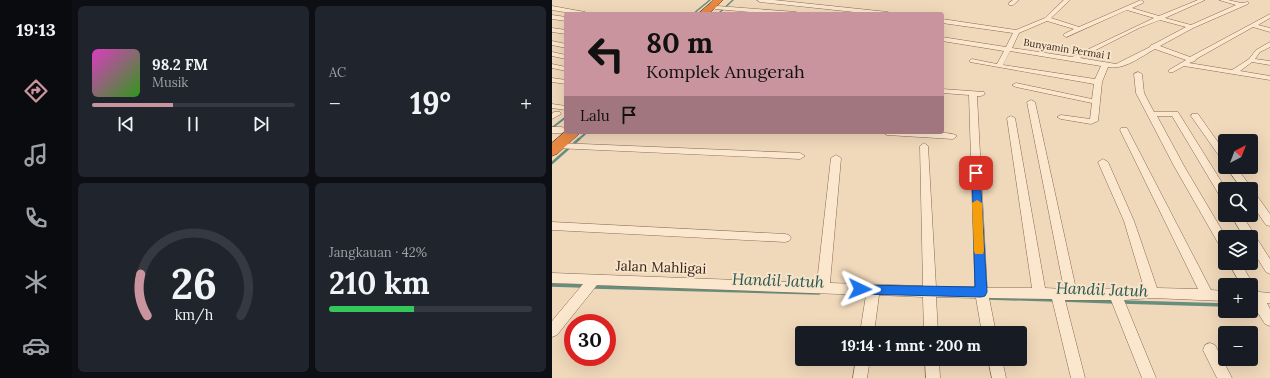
<!DOCTYPE html>
<html lang="id">
<head>
<meta charset="utf-8">
<style>
  body { margin:0; font-family:Lora,serif; background:#20242c; color:#f1f3f6; height:100vh; display:flex; flex-direction:column; font-size:15px; white-space:nowrap }
  * { box-sizing:border-box; margin:0 }
  p { font-size:13px; color:#9ea1a6 }
  .icon { flex:none; width:22px; height:22px; fill:none; stroke:currentColor; stroke-width:2; stroke-linecap:round; stroke-linejoin:round }
  .map { position:relative; flex:1; overflow:hidden }
  .details { display:flex; flex-direction:column; gap:6px; padding:6px; background:#0d0f14; width:480px }
  .details>* { flex:none }
  .guide { position:absolute; left:12px; top:12px; width:380px; height:122px; border-radius:4px; box-shadow:0 4px 16px #0002; background:#ca949e; color:#111; overflow:hidden }
  .needle { width:26px; rotate:42deg }
  .buttons { position:absolute; left:666px; top:134px; display:grid; gap:8px }
  .buttons a { display:grid; place-items:center; width:40px; height:40px; border-radius:4px; background:#171b24; box-shadow:0 4px 16px #0002; font-size:20px }
  .speed { position:absolute; left:12px; top:314px; display:flex; gap:8px; font-size:20px; font-weight:700; text-align:center }
  .speed>* { display:grid; place-content:center; width:52px; height:52px; border-radius:50%; background:#171b24; box-shadow:0 4px 16px #0002; line-height:1 }
  .speed .limit { border:6px solid #d22; background:#fff; color:#111 }
  .pin { position:absolute; display:grid; place-items:center; width:34px; height:34px; color:#fff; margin:-17px; border-radius:8px; box-shadow:0 2px 6px #0006 }
  .me { position:absolute; width:44px; margin:-22px; rotate:92deg; stroke-linejoin:round; filter:drop-shadow(0 0 3px #0008) }
  .turn { display:flex; align-items:center; gap:14px; height:84px; padding:0 16px; font-size:18px }
  .turn .icon { width:52px; height:52px; stroke-width:2.5 }
  .turn b { display:block; font-size:28px; line-height:34px }
  .then { display:flex; align-items:center; height:38px; padding:0 16px; background:#0003; gap:8px; font-size:15px }
  .big { font-size:30px; font-weight:800; line-height:1.1 }
  .details .card { flex:1; display:flex; flex-direction:column; justify-content:center; gap:6px; min-width:0; padding:0 14px; border-radius:6px; background:#20242c }
  .details .dial { align-items:center; gap:0 }
  .dial svg { height:104px; overflow:visible; fill:none; stroke:#363941; stroke-width:7; stroke-linecap:round; text-anchor:middle }
  .dial text { fill:#f1f3f6; stroke:none }
  .song { display:flex; align-items:center; gap:12px }
  .cover { width:48px; height:48px; border-radius:6px; background:linear-gradient(135deg,hsl(310 70% 55%),hsl(110 70% 35%)) }
  .played { height:4px; border-radius:2px; background:linear-gradient(90deg,#ca949e 40%,#363941 40%) }
  .keys { display:flex; justify-content:space-around; direction:ltr }
  .heat { display:flex; justify-content:space-between; align-items:center; font-size:22px; direction:ltr }
  .charge { height:6px; border-radius:3px; background:linear-gradient(90deg,#34c759 42%,#363941 0) }
  .details .tiles { flex:1; display:grid; gap:6px; grid-template-columns:repeat(2,1fr) }
  .trip { position:absolute; left:243px; top:326px; width:232px; height:40px; border-radius:4px; background:#171b24; box-shadow:0 4px 16px #0002; font-weight:800; line-height:40px; text-align:center }
  main { display:flex; flex:1; min-height:0 }
  .tab-bar { display:flex; flex-direction:column; width:72px; justify-content:space-around; align-items:center; background:#090b0e; color:#9ea1a6 }
  .tab-bar .icon { width:28px; height:28px }
  .tab-bar .on { color:#ca949e }
  .tab-bar b { font-size:18px; color:#f1f3f6 }
  .map>svg:first-child { display:block }
  .lines { fill:none; stroke-linecap:round; stroke-linejoin:round }
  .stream-far3 { stroke:#668e7f; stroke-width:1.5 }
  .stream-far2 { stroke:#668e7f; stroke-width:2 }
  .stream-far1 { stroke:#668e7f; stroke-width:2.5 }
  .stream { stroke:#668e7f; stroke-width:3.5 }
  .street-casing { stroke:#886854; stroke-width:1 }
  .highway-casing { stroke:#553729; stroke-width:1 }
  .street { fill:#fbe7cd; fill-rule:evenodd }
  .highway { fill:#e78843; fill-rule:evenodd }
  .route { fill:#1a73e8; stroke:#114b97 }
  .slow { fill:#f59e0b }
  .labels { text-anchor:middle; dominant-baseline:central; stroke-width:4; stroke-linejoin:round; paint-order:stroke }
  .far-street-label { font-size:10px; fill:#36231a; stroke:#f7e4ca }
  .near-street-label { font-size:14px; fill:#36231a; stroke:#f7e4ca }
  .near-water-label { font-size:16px; font-style:italic; fill:#28574d; stroke:#f7e4ca }
</style>
</head>
<body>
<main>
<nav class="tab-bar">
<b>19:13</b>
<svg class="icon on" aria-label="directions" viewBox="0 0 24 24"><path d="M12 3l9 9-9 9-9-9zM9 14v-3h6M13 9l2 2-2 2"/></svg>
<svg class="icon" aria-label="music" viewBox="0 0 24 24"><path d="M9 18V5l10-2v13"/><circle cx="6" cy="18" r="3"/><circle cx="16" cy="16" r="3"/></svg>
<svg class="icon" aria-label="phone" viewBox="0 0 24 24"><path d="M5 4h4l2 5-3 2q2 4 5 5l2-3 5 2v4C11 20 4 13 5 4z"/></svg>
<svg class="icon" aria-label="climate" viewBox="0 0 24 24"><path d="M12 3v18M4 7l16 10M4 17L20 7"/></svg>
<svg class="icon" aria-label="car" viewBox="0 0 24 24"><path d="M5 17H2v-5l4-1 3-4h7l3 4 3 1v5h-3M9 17h6M6 11h13"/><circle cx="7" cy="17" r="2"/><circle cx="17" cy="17" r="2"/></svg>
</nav>
<section class="details">
<div class="tiles">
<div class="card">
<div class="song"><i class="cover"></i><div><b>98.2 FM</b><p>Musik</p></div></div>
<div class="played"></div>
<div class="keys"><svg class="icon" aria-label="previous" viewBox="0 0 24 24"><path d="M18 5L8 12l10 7zM5 5v14"/></svg><svg class="icon" aria-label="pause" viewBox="0 0 24 24"><path d="M8 5v14M16 5v14"/></svg><svg class="icon" aria-label="next" viewBox="0 0 24 24"><path d="M6 5l10 7-10 7zM19 5v14"/></svg></div>
</div>
<div class="card"><p>AC</p>
<div class="heat"><a>−</a><b class="big">19°</b><a>+</a></div>
</div>
<div class="card dial"><svg viewBox="0 0 100 80">
<path d="M14 69A42 42 0 1 1 86 69"/>
<path d="M14 69A42 42 0 0 1 9 37" stroke="#ca949e"/>
<text x="50" y="56" font-size="32" font-weight="700">26</text>
<text x="50" y="72" font-size="11">km/h</text>
</svg></div>
<div class="card"><p>Jangkauan · 42%</p><b class="big">210 km</b><div class="charge"></div></div>
</div>
</section>
<div class="map">
<svg width="718" height="378" viewBox="0 0 718 378">
  <rect width="100%" height="100%" fill="#f0d8ba"/>
  <g class="lines">
    <path class="stream-far3" d="M141,14L158,0
      M166,14L181,0"/>
    <path class="stream-far2" d="M0,128L14,117
      M26,140L35,132"/>
    <path class="stream-far1" d="M0,163L27,139"/>
    <path class="stream" d="M0,285L30,286
      M42,287L267,293
      M436,298L503,300
      M510,300L563,302
      M570,302L673,305"/>
    <defs>
      <path id="street" d="M205,0H222L336,12L339,14H321L208,2Z
        M461,0H467L461,5H457V3Z
        M512,0H518L499,18L527,27L589,0L592,2L591,3L580,8L607,16L646,0H653L613,18L639,25L684,5L667,0H676L689,3L696,2V4L641,28L608,46L638,57L718,14V18L706,25L718,28V32L701,27L644,59L643,61L637,63L680,70L697,59L704,50L718,42V47L708,52L703,59L718,61V65L700,62L688,71L718,76V80L632,66L621,72H617V70L634,60L603,49C588,57 573,70 556,67L550,82L546,121L539,124L509,119L505,117L509,115L538,119L540,103L464,87L460,85L464,83L540,99L542,84L418,62L417,61L420,59L445,64L452,51L390,41V37L454,47L461,33L390,23V19L464,30L493,18ZM575,10L602,18L520,57L460,48L467,33L495,21L522,29L512,34L511,35L514,37ZM608,20L634,27L602,44L599,45L598,47L564,64L528,58L587,28ZM458,51L549,66L543,79L451,65Z
        M0,6L33,12L36,14H24L0,10Z
        M165,6L244,12L247,14H222L163,9L162,8Z
        M0,15L14,17V21L0,19Z
        M0,28L14,30V34L0,32Z
        M0,41L14,44V48L0,45Z
        M0,52L14,55V59L0,56Z
        M0,64L14,67V71L0,68Z
        M586,72L590,74L592,93L602,112H626L674,189L673,199L669,198L620,116H605L632,166L674,237L673,249L669,248L622,166L584,93L582,74Z
        M0,78L14,80V84L0,82Z
        M390,89L432,92L433,94L429,96H425L435,288H480L455,118L459,116L463,118L493,288L512,289L475,102L479,100L483,102L524,289L592,288L572,221L546,162L551,159L556,162L582,221L605,288L646,289L568,130L569,128H575L659,290L673,291V301L600,298L572,300L604,378H590L559,300H513L533,378H519L500,299L437,298L444,333H430L424,298L384,297L386,333H372L371,297L327,295L322,333H308L314,295L45,285L5,335L0,337V321L31,284L0,283V273L265,283L279,158L284,155L289,158L278,283L371,286L368,146L372,143L376,146L384,287H423L417,95L390,93Z
        M0,104L14,106V110L0,108Z
        M2,112H8L9,114L0,119V114Z
        M640,114H646L673,152V161L670,160L639,116Z
        M0,127H10L14,130L10,133H0Z
        M331,132C343,132 399,130 405,136L401,139L335,135Z
        M6,143L248,153L253,156L248,159L3,148L2,146L3,144Z
        M674,167H684L699,187L700,189L699,191V189H690Z
        M699,192L703,193L718,214V226L714,225L699,203Z
        M679,215H690L718,259V274L714,272L699,248V237H692Z
        M0,222L233,234L237,235L239,238L237,241L233,242L0,230Z
        M677,263H689L702,286L707,292L718,293V303H715L718,309V326L713,324L699,302V285H689Z
        M658,343L663,345L680,378H665L651,350L653,345Z
        M304,359H318L315,378H301Z
        M373,359H387L388,378H374Z
        M436,359H450L454,378H440Z"/>
      <path id="highway" d="M162,0H171L157,14H146Z
        M14,131L29,132L5,154L0,156V143Z"/>
    </defs>
    <use href="#street" class="street-casing"/>
    <use href="#highway" class="highway-casing"/>
    <use href="#street" class="street"/>
    <use href="#highway" class="highway"/>
  </g>
  <path class="route" d="M424,170L428,173L435,292L433,296L429,297L308,294L304,293L303,289L304,286L308,285L423,287L420,173Z"/>
  <path class="slow" d="M425,200L430,203L432,251L431,254H423L422,251L420,203Z"/>
  <g class="labels">
    <g class="far-street-label">
      <text transform="translate(515 49) rotate(9)">Bunyamin Permai 1</text>
    </g>
    <g class="near-street-label">
      <text transform="translate(109 267) rotate(2)">Jalan Mahligai</text>
    </g>
    <g class="near-water-label">
      <text transform="translate(226 280) rotate(2)">Handil Jatuh</text>
      <text transform="translate(550 289) rotate(2)">Handil Jatuh</text>
    </g>
  </g>
</svg>
<div class="buttons">
<a><svg class="needle" viewBox="-14 -14 28 28"><path d="M0-13l5 13h-10z" fill="#e53935"/><path d="M0 13l5-13h-10z" fill="#9ea1a6"/></svg></a>
<a><svg class="icon" aria-label="search" viewBox="0 0 24 24"><circle cx="10" cy="10" r="6"/><path d="M15 15l6 6"/></svg></a>
<a><svg class="icon" aria-label="layers" viewBox="0 0 24 24"><path d="M12 4l9 5-9 5-9-5zM3 14l9 5 9-5"/></svg></a>
<a>+</a>
<a>−</a>
</div>
<div class="speed"><div class="limit">30</div></div>
<div class="pin" style="left:424px;top:173px;background:#d93025"><svg class="icon" aria-label="arrive" viewBox="0 0 24 24"><path d="M6 21V4h12l-3 4 3 4H6"/></svg></div>
<svg class="me" style="left:308px;top:289px" viewBox="-20 -20 40 40"><path d="M0-17L14 15 0 8-14 15z" fill="#1a73e8" stroke="#fff" stroke-width="4"/></svg>
<div class="trip">19:14 · 1 mnt · 200 m</div>
<div class="guide">
<div class="turn"><svg class="icon" aria-label="left" viewBox="0 0 24 24"><path d="M17 20v-9H6M10 6l-5 5 5 5"/></svg><div><b>80 m</b>Komplek Anugerah</div></div>
<div class="then">Lalu<svg class="icon" aria-label="arrive" viewBox="0 0 24 24"><path d="M6 21V4h12l-3 4 3 4H6"/></svg></div>
</div>
</div>
</main>
</body>
</html>
